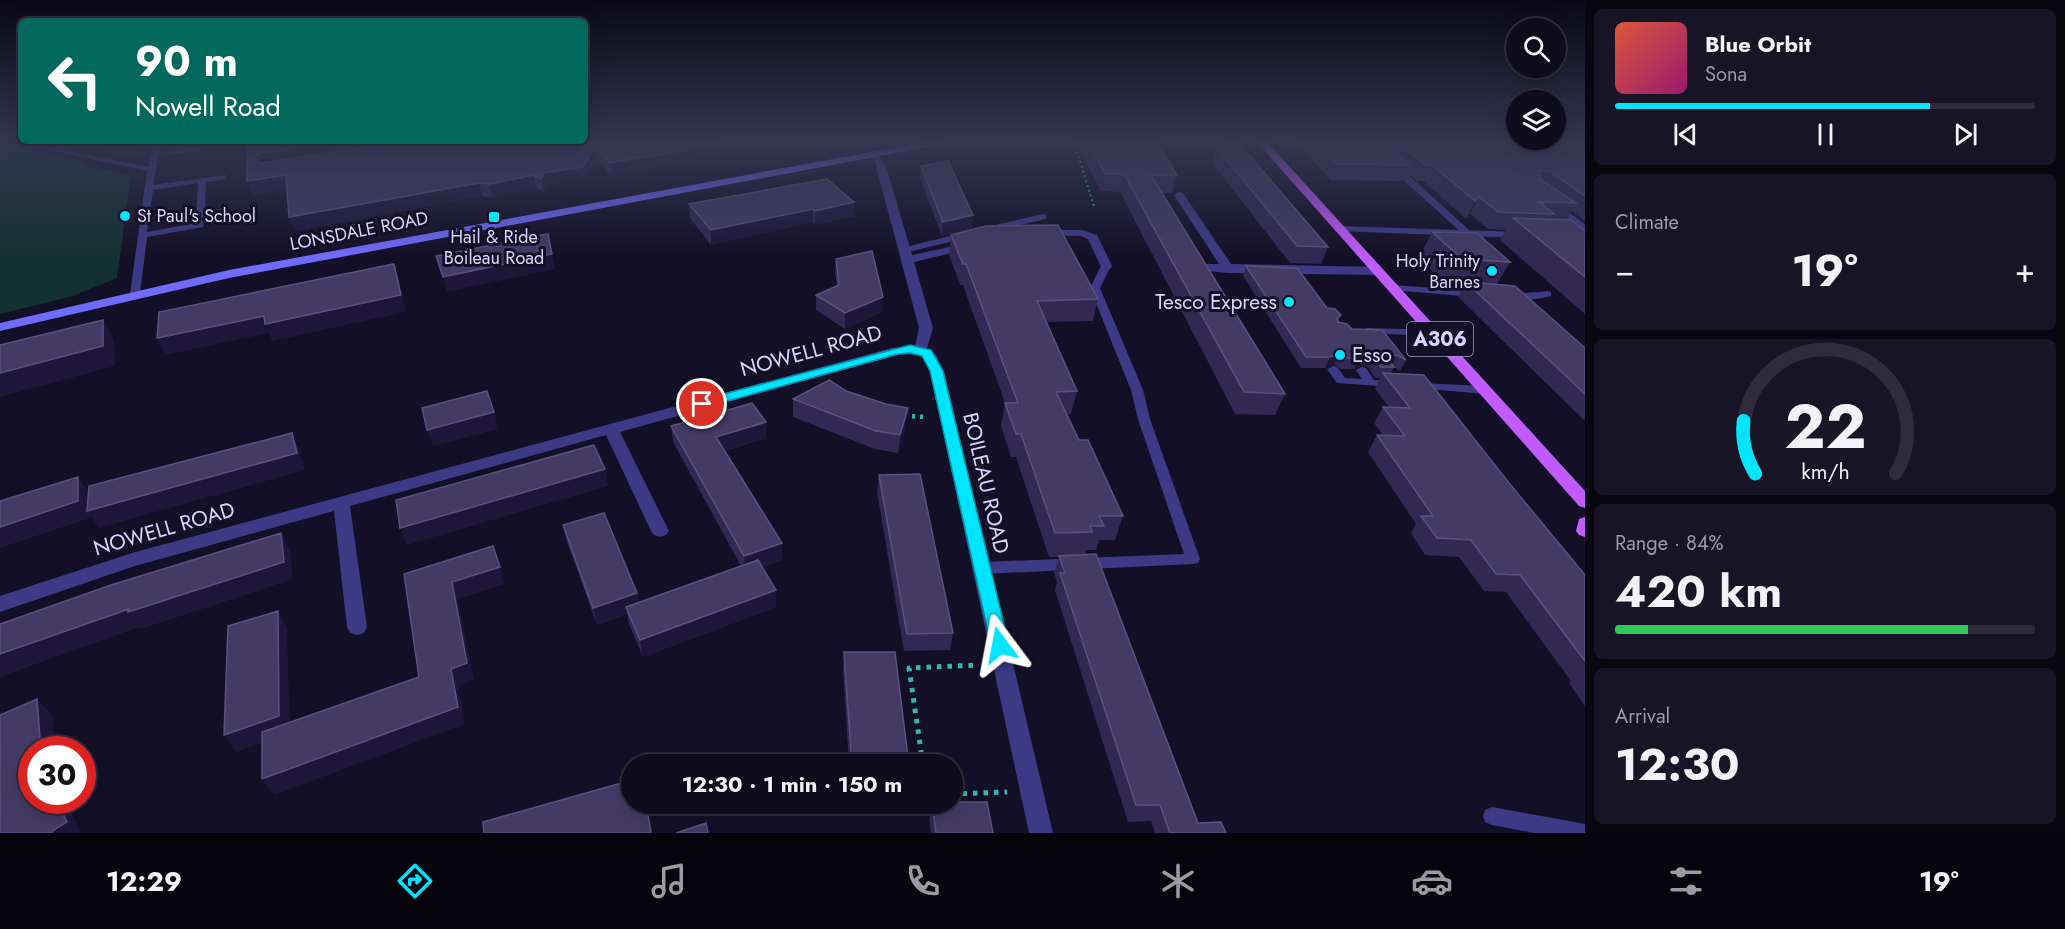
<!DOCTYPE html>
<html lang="en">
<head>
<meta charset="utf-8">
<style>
  body { margin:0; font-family:Jost,sans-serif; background:#171425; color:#f1f3f6; height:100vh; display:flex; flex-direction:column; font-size:22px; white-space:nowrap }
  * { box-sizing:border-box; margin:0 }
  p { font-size:20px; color:#9b9ba3 }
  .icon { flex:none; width:33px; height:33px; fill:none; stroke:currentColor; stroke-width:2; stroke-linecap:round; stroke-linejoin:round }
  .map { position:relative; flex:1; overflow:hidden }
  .drawer { display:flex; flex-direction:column; gap:9px; padding:9px; background:#08060f; width:480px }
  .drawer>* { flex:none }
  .guide { position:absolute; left:18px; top:18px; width:570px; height:126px; border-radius:9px; box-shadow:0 6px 24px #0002,0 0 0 2px #2e2b3b; background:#00695c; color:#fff; overflow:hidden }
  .controls { position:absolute; left:1506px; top:18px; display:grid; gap:12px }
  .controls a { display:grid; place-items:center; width:60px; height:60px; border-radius:50%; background:#0e0b1c; box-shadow:0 6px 24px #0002,0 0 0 2px #2e2b3b; font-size:30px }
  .speed { position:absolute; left:18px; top:736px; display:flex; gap:12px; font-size:30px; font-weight:700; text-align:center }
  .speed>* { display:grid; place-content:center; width:78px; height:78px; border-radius:50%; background:#0e0b1c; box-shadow:0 6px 24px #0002,0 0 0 2px #2e2b3b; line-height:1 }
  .speed .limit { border:9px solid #d22; background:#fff; color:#111 }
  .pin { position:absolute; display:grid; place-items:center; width:51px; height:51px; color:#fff; margin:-26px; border:3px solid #fff; border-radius:50%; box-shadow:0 2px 6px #0007 }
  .me { position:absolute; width:66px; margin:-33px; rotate:347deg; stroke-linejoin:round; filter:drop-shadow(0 0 4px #0008) }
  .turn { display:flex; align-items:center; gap:21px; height:126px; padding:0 18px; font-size:27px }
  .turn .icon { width:78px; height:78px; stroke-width:2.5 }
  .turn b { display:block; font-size:42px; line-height:51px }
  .big { font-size:45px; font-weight:700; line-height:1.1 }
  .drawer .card { flex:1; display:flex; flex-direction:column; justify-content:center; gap:9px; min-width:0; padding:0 21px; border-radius:9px; background:#171425 }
  .drawer .dial { align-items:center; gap:0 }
  .dial svg { height:156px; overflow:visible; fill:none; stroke:#2e2b3b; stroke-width:7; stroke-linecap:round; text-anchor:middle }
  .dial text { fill:#f1f3f6; stroke:none }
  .song { display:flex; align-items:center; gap:18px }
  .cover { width:72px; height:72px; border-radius:9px; background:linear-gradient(135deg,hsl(10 70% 55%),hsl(320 70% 35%)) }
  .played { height:6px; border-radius:3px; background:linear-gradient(90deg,#00e5ff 75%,#2e2b3b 75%) }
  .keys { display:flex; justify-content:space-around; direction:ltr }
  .heat { display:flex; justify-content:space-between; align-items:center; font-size:33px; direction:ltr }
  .charge { height:9px; border-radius:4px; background:linear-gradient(90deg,#34c759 84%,#2e2b3b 0) }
  .trip { position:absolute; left:621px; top:754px; width:342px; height:60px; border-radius:30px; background:#0e0b1c; box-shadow:0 6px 24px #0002,0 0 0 2px #2e2b3b; font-weight:700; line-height:60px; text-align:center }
  .tabs { display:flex; height:96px; justify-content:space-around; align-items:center; background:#06040b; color:#9b9ba3 }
  .tabs .icon { width:42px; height:42px }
  .tabs .on { color:#00e5ff }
  .tabs b { font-size:27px; color:#f1f3f6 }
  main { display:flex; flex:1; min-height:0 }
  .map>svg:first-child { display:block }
  .green { fill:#12302f }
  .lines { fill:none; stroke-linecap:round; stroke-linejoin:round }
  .path-far2 { stroke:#2fb8b0; stroke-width:2; stroke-dasharray:2 3; stroke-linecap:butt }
  .path-far1 { stroke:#2fb8b0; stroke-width:4.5; stroke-dasharray:3 5; stroke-linecap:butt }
  .path { stroke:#2fb8b0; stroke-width:5; stroke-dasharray:4.5 6; stroke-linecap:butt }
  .lane { fill:#3d3a85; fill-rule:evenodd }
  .street { fill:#3d3a85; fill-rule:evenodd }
  .secondary { fill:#6f6bff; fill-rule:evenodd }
  .primary { fill:#c25bff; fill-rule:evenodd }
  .wall { fill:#312854 }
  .shaded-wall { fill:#1d163a }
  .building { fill:#433a66; stroke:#5a527e; stroke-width:1.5 }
  .route { fill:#00e5ff; stroke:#0095a6; stroke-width:1.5 }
  .poi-dot { fill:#00e5ff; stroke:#130f26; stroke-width:2 }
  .labels { text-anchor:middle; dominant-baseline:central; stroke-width:6; stroke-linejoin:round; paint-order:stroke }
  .far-poi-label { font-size:18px; fill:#d9d4ff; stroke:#130f26; text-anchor:start }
  .far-street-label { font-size:18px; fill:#d9d4ff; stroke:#130f26 }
  .shield { fill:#130f26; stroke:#9e99be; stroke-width:1.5 }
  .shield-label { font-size:20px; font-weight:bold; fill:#d9d4ff }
  .poi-label { font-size:21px; fill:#d9d4ff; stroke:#130f26; text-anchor:end }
  .street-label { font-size:21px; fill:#d9d4ff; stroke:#130f26 }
</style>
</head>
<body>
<main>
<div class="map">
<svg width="1585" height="833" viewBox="0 0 1585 833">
  <rect width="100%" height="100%" fill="#130f26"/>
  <path class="green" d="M87,142H141V155L129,156L99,152L97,143Z
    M0,143L85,162L81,164L131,176L117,278L73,296L0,314Z"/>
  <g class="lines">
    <path class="path-far2" d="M1074,142L1094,206"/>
    <path class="path-far1" d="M904,416L926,417"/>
    <path class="path" d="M923,765L909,668L978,665
      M952,794L1007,792"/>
    <path class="lane" d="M12,142H25L148,167L155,142H162L159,152L222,143L223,145L219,147L158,157L153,185L226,175V179L206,182L205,212L224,208L228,211L205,217L203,227L147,237L140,294L135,297L131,296L130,294L147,171ZM198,183L196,223L147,232L153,190Z
      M872,152H878L885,166L884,168H878L871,154Z
      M1390,164H1396L1469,230V234H1463L1390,168Z
      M1553,205H1559L1585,224V231L1553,209Z
      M1043,214L1046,215V219L990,232L986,229L987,227Z
      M967,232L970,233V237L904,253L899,250L901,248Z
      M1106,263L1111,266L1100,288L1143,390L1150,419L1200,559L1198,563L1193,564L982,574L977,572L975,568L977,564L982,562L1184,554L1138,419L1131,390L1090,288L1101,266Z
      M1393,285L1476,291L1481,294L1476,297L1390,290V286Z
      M1547,291L1551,292V296C1538,299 1520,303 1509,296C1515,292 1537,293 1547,291Z
      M1367,328L1435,330L1440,333L1435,336L1363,333L1362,331Z
      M1333,366L1337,367L1345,378L1362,379L1356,370L1362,367L1366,368L1374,380L1392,381L1398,384L1392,387L1337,383L1327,369Z
      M1419,383L1486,386L1492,390L1486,394L1415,388L1413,386Z
      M1492,807L1585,824V833H1534L1492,825L1485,822L1483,816L1485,810Z"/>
    <path class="street" d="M890,142H900L909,148L901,150Z
      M881,163L886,166L912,255L968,243L974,246L972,248L914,262L933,328L927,348L936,355L944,371L1053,833H1029L930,371L925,360L918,354L898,355L620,432L669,531L666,535L660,537L654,535L651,531L606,435L350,506L367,627L364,633L357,635L350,633L347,627L334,511L135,566L0,612V596L132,553L892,348L915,346L919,328L876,166Z
      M1179,192L1183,193L1231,264L1378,267L1384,271L1378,275L1228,273L1198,270V264H1219L1174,195Z
      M1340,226L1523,232L1529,235L1523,238L1336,231L1334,229Z
      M1044,230H1082L1097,235L1112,266L1110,269H1102L1088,239L1081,236L1040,235L1038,233Z"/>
    <path class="secondary" d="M926,142H944L939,145L229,278L0,331V323L229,270Z"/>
    <path class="primary" d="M1257,142H1267L1585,491V508L1579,506Z
      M1585,517V537L1579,535L1576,531L1579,519Z"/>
  </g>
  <path class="wall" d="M247,142H798L693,159V161L611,176L597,158L585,180L547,186L544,192L536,188L493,198L482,196L295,231L289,217L287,189L253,195Z
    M1075,142H1157L1177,175L1172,193H1162L1285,394L1275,415L1235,414L1120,192L1101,191Z
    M1294,142H1585V221L1571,211L1566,220L1585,231V314L1500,240L1506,230L1488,229L1470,214L1466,219L1424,181H1417L1406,172L1402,181L1331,180Z
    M1217,148L1328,247L1321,264L1290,263L1212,163Z
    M921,166L973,215L971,229L942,236L920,179Z
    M827,179L854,216L815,225L813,222L711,245L690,218L689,204Z
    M1432,232L1510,262L1497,284L1585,348V421L1458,297L1463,287L1447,286L1419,258Z
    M951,235L1098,299L1093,321L1046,322L1077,391L1071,414L1067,415L1079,440L1123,516L1115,540H1099L1096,550H1086L1085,555L1198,823L1226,833H1155L1151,821L1128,822L1055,590L1057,582L1054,573L1059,557H1049L1016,457H1011L1001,426L1005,403L963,285H960L949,255Z
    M836,259L882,312L845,329L816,310V295L837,286L835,274Z
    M1246,266L1341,315L1338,322L1406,360L1400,371L1394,367L1391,373L1509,483L1585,575V706L1569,683L1571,681L1506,592L1484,591L1459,557L1425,555L1411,533L1416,524L1368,452L1377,435H1383L1374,423L1383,407H1389L1375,389L1380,378H1375L1368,367L1363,365L1354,369H1341L1334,364L1325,368H1301L1243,276Z
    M846,391L906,426L898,453L875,449L793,417V399Z
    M671,426L766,438L725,451L782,560L762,567L776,590V607L643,657L629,624L627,614L597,625L567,542L563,525L637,593L639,603L741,566L673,442Z
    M879,475L953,633L950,650L904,651L877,492Z
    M844,652L909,765H849L843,669Z
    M932,804L993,833H931L929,819Z"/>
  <path class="shaded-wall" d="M338,142H425L259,170L254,157L261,153Z
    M720,142H798L693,159V161L611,176L609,163L690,146Z
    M596,145L597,158L585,180L547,186L544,192L541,179L544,173Z
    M286,175L291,189L253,195L247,181Z
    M533,175L536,188L493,198L490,184Z
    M479,183L482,196L295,231L289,217Z
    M1479,197L1470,214L1466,219L1475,201Z
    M854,202V216L815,225V211Z
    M813,209V222L711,245V230Z
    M973,215L971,229L942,236L943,222Z
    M552,254L555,269L447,292L443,277Z
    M394,264L399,280L406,312L272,341L269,333L166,355L157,338Z
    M883,297L882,312L845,329V313Z
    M103,320L114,340L115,366L0,397V373Z
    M1339,353L1334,364L1325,368L1330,357Z
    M1368,354L1363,365L1354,369L1359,358Z
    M1397,355L1392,366L1389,367L1390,358Z
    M908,408L906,426L898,453L900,435Z
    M494,412L498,429L433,446L427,430Z
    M766,422V438L717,453L716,437Z
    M292,433L299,449L305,470L99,528L90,515V518L0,548V527L78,477L90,494Z
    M605,469L608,486L407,545L400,528Z
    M281,533L290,550L293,579L141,629L139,627L0,677V654L129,609Z
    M782,543V560L745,573L744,556Z
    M500,567L505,584L458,599L474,680L458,686L465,724L274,795L262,779L451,669L452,582Z
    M776,590V607L643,657L640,640Z
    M637,593L640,610L626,607L627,614L597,625L593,608Z
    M278,611L287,628L290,733L236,752L224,735Z
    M37,699L53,716L56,750H41Z
    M57,801H67L81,833H52V831Z"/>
  <path class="building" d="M247,142H338L261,153L254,157L260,163L404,142H720L690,146L692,149L609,163L596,145L583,167L544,173L541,179L533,175L490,184L479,183L289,217L286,175L247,181Z
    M1087,142H1157L1177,175H1151L1285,394L1244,392L1124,174H1106Z
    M1225,142H1238L1328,247L1297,246L1217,148Z
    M1315,142H1383L1409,165L1338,164Z
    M1397,142H1585V196L1549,171H1541L1539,173L1540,179L1576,203L1540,202L1554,214L1498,212L1479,197L1475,201L1432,165H1425Z
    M948,161L973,215L943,222L921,166Z
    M827,179L854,202L815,211L813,209L711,230L689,204Z
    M1513,218L1571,220L1585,231V277Z
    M1058,225L1098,299L1037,301L1077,391L1056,392L1079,440H1088L1123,516H1099L1104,526H1090L1092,532L1055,533L1021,434H1016L1005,403H1018L966,264H963L951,235L986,226Z
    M1432,232L1477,233L1510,262L1462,259Z
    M548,234L552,254L443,277L436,256Z
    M872,251L883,297L845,313L816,295L839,285L836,259Z
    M394,264L401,295L265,324L264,316L157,338L159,312Z
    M1246,266L1297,268L1327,308L1335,309L1341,315L1337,318L1338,322L1347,324L1352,329L1382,330L1406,360L1397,355L1390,358L1389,361L1394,367H1381L1373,356L1368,354L1359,358H1347L1339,353L1330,357H1306Z
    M1466,282L1515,286L1585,348V394Z
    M103,320V346L0,373V345Z
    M1383,373L1424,375L1509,483L1585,575V661L1520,575L1496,574L1471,540L1437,538L1421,516H1433L1377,435L1405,436L1383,407L1410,408Z
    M829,380L846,391L886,404L908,408L900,435L876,431L793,399Z
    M487,391L494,412L427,430L422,408Z
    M752,403L766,422L716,437L782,543L744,556L671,426Z
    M292,433L297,453L87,511L89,486Z
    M594,445L605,469L400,528L396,500Z
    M920,474L953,633L907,634L879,475Z
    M78,477V501L0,527V501Z
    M604,513L637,593L593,608L563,525Z
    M281,533L284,562L128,612L129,609L0,654V624L111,585Z
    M493,546L500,567L452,582L467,663L451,669L458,707L262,779V732L419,677L404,574Z
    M1096,554L1198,823L1221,822L1226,833H1170L1160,805H1136L1060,573H1065L1059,556Z
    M758,560L776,590L640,640L626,607Z
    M278,611L279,716L224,735L228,626Z
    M844,652H895L909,765H852Z
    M37,699L41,750H32V801H57L67,822L52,831V833H0V715Z
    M632,780V804H646L651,832L648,833H484L483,822Z
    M952,802H987L993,833H936L932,804H952Z
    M706,823L708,833H676Z"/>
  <linearGradient id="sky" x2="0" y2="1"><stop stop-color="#0a0815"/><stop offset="0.55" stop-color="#333752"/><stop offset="1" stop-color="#333752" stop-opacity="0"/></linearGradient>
  <rect width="1585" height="258" fill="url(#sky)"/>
  <path class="route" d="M910,345L931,350L943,371L1009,645L1006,651L1000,653L993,651L991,645L930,371L922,356L910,353L898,354L702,408L695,404L697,401Z"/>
  <g class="poi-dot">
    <circle cx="125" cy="216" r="6"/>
    <rect x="488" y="211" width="12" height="12" rx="3"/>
    <circle cx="1492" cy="271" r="6"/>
    <circle cx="1289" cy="302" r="6"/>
    <circle cx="1340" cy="355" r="6"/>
  </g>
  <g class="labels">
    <g class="far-poi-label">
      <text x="137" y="216">St Paul's School</text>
      <text x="494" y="237" text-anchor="middle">Hail &amp; Ride<tspan x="494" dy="21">Boileau Road</tspan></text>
      <text x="1480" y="261" text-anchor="end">Holy Trinity<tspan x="1480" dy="21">Barnes</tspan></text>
    </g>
    <g class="far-street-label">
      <text transform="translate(359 231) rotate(-11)">LONSDALE ROAD</text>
    </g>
    <rect class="shield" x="1407" y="322" width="66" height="34" rx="4.5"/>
    <g class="shield-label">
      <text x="1440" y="339">A306</text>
    </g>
    <g class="poi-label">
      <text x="1277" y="302">Tesco Express</text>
      <text x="1352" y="355" text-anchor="start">Esso</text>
    </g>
    <g class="street-label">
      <text transform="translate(811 351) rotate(-15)">NOWELL ROAD</text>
      <text transform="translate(986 483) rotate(77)">BOILEAU ROAD</text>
      <text transform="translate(164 529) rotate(-16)">NOWELL ROAD</text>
    </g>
  </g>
</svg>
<div class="controls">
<a><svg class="icon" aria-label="search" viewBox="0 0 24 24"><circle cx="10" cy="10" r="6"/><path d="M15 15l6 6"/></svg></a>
<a><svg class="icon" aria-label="layers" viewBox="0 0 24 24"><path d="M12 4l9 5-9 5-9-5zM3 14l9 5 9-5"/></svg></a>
</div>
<div class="speed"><div class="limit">30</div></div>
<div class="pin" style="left:702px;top:404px;background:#d93025"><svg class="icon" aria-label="arrive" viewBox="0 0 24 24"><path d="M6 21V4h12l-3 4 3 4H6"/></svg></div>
<svg class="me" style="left:1000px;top:645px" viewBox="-20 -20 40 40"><path d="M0-17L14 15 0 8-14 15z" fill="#00e5ff" stroke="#fff" stroke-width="4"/></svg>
<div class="trip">12:30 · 1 min · 150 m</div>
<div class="guide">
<div class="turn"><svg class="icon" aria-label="left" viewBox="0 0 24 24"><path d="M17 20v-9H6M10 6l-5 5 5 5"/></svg><div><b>90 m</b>Nowell Road</div></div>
</div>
</div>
<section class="drawer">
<div class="card">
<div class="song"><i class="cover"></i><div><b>Blue Orbit</b><p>Sona</p></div></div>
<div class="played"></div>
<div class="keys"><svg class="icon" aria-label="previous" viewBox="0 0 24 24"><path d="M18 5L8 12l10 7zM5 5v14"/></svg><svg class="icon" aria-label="pause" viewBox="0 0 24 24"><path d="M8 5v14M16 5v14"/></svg><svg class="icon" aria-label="next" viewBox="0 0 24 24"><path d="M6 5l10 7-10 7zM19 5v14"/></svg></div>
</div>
<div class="card"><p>Climate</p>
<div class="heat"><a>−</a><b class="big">19°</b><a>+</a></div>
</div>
<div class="card dial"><svg viewBox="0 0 100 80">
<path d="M14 69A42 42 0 1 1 86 69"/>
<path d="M14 69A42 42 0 0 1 8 42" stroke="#00e5ff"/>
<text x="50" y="56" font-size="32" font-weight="700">22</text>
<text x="50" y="72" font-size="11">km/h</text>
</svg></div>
<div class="card"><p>Range · 84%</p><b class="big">420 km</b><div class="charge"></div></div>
<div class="card"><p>Arrival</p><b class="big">12:30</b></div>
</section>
</main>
<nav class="tabs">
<b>12:29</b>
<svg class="icon on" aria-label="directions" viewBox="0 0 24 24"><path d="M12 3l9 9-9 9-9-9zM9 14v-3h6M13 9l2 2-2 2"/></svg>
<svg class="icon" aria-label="music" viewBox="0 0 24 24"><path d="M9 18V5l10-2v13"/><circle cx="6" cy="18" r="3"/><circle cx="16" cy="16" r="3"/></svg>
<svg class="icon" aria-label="phone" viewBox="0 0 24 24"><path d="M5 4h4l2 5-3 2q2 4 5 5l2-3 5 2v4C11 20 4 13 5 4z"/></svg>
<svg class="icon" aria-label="climate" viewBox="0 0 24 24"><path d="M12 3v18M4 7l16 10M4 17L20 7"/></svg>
<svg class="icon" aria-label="car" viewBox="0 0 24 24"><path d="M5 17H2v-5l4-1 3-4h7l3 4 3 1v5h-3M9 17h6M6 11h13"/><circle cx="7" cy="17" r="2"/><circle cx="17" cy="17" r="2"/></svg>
<svg class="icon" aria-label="filters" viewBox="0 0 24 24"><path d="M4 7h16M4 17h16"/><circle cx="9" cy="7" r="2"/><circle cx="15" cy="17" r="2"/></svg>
<b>19°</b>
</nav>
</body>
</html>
